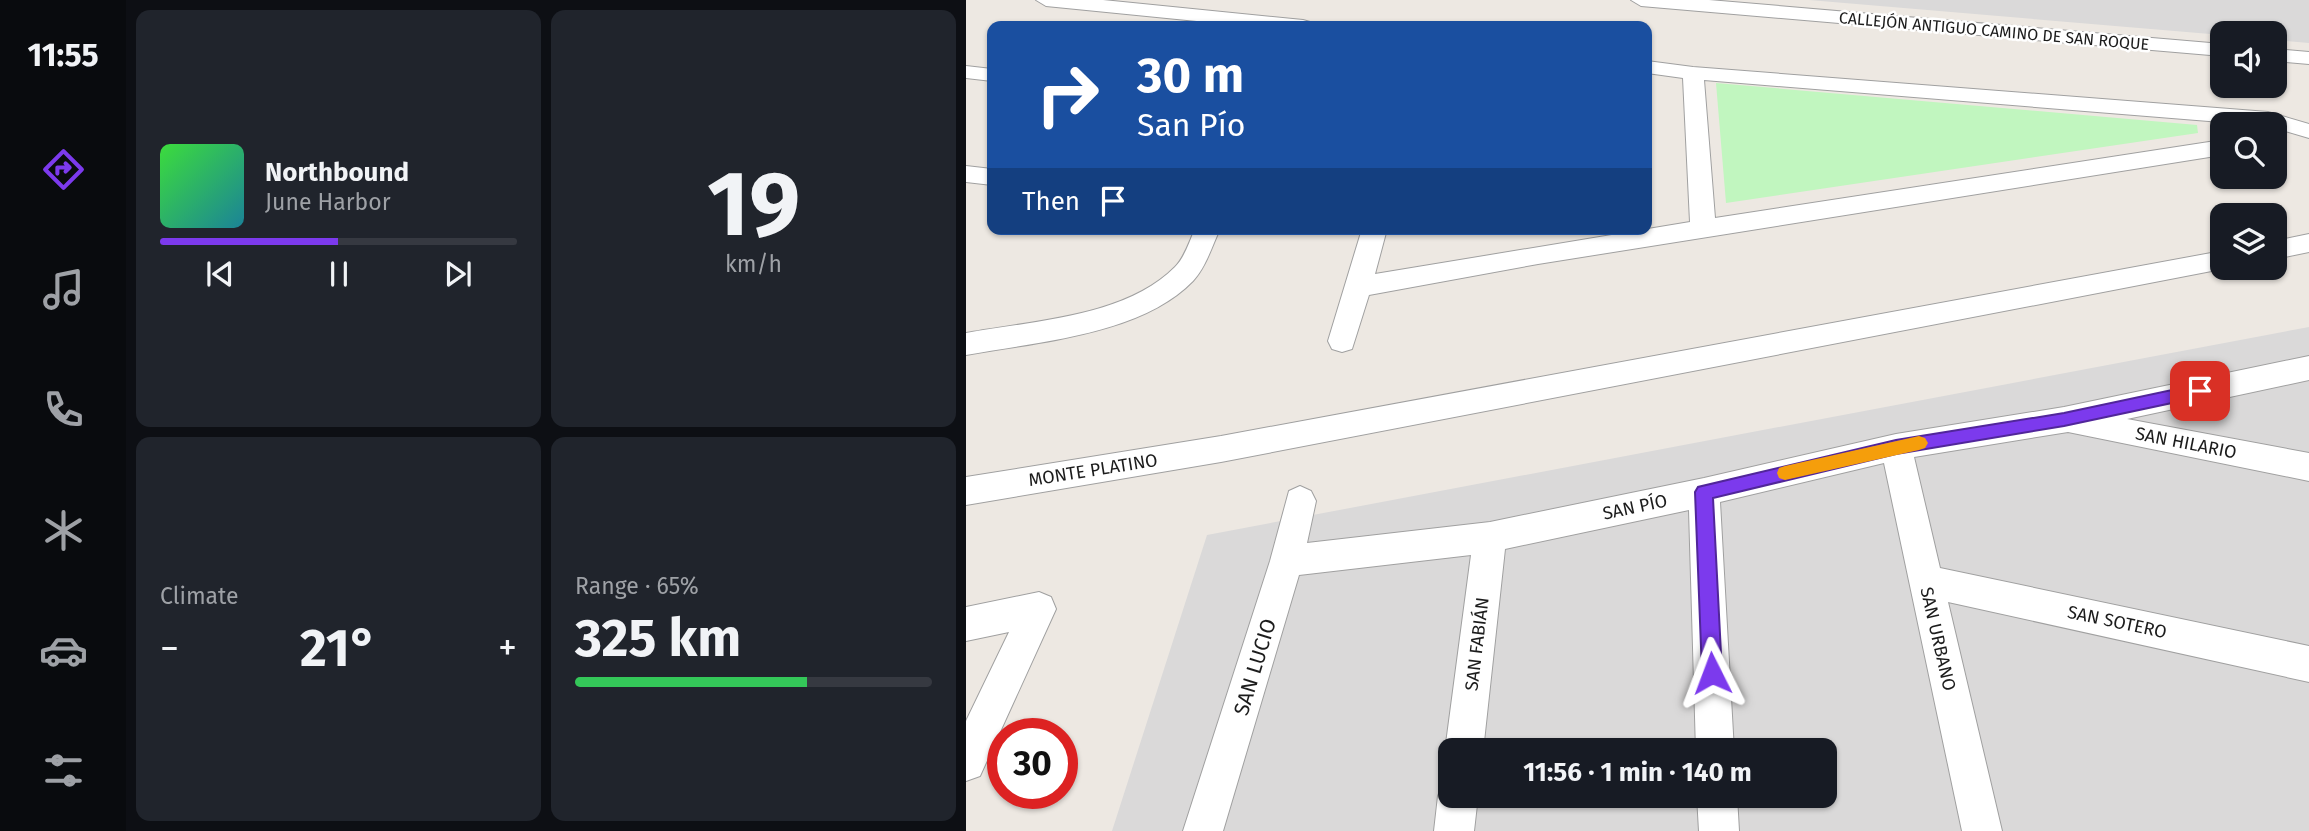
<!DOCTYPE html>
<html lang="en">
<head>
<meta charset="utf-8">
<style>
  body { margin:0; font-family:"Fira Sans",sans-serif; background:#20242c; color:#f1f3f6; height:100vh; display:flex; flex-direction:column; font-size:26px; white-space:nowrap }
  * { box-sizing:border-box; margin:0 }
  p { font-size:23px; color:#9ea1a6 }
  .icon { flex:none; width:38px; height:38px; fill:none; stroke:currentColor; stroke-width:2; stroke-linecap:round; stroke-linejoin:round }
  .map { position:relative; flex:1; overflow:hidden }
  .side { display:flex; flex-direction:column; gap:10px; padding:10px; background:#0d0f14; width:840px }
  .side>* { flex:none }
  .guide { position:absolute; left:21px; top:21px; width:665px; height:214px; border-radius:14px; box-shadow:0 2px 5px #0004; background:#1a4fa0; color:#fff; overflow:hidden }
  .tools { position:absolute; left:1244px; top:21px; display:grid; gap:14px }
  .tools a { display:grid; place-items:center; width:77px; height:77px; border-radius:14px; background:#171b24; box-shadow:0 2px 5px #0004; font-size:35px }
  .speed { position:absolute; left:21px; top:718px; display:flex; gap:14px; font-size:35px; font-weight:700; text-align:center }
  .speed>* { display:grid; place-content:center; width:91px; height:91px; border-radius:50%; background:#171b24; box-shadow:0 2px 5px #0004; line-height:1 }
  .speed .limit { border:10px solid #d22; background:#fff; color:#111 }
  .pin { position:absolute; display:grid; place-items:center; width:60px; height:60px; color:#fff; margin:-30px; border-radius:14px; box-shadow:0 4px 10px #0006 }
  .me { position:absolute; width:77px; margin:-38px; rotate:357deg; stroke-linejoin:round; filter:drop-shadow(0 0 5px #0008) }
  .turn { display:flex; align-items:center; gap:24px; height:147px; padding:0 35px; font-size:32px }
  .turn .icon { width:91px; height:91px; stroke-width:2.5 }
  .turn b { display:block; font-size:49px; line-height:60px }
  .then { display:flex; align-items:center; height:66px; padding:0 35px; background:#0003; gap:14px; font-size:26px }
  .big { font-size:52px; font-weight:700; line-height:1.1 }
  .side .card { flex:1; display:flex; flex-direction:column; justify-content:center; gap:10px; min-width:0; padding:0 24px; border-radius:14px; background:#20242c }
  .side .dial { align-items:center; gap:0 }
  .dial b { font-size:91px; line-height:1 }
  .song { display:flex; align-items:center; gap:21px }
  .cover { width:84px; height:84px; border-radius:10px; background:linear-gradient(135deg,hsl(120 70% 55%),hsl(190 70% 35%)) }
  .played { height:7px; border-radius:4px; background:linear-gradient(90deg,#7c3aed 50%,#363941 50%) }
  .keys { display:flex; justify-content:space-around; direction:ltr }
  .heat { display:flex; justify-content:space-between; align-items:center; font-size:38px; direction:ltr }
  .charge { height:10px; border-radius:5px; background:linear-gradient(90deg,#34c759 65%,#363941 0) }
  .side .tiles { flex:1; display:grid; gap:10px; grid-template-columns:repeat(2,1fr) }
  .trip { position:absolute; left:472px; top:738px; width:399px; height:70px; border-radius:14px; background:#171b24; box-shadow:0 2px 5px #0004; font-weight:700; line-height:70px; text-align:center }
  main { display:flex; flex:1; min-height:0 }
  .tab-bar { display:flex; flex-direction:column; width:126px; justify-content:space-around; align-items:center; background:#090b0e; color:#9ea1a6 }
  .tab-bar .icon { width:49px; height:49px }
  .tab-bar .on { color:#7c3aed }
  .tab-bar b { font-size:32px; color:#f1f3f6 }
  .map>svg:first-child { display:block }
  .residential { fill:#dad9d9; fill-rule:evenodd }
  .park { fill:#c1f6bf }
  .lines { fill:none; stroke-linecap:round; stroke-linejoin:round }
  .street-casing { stroke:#a0a0a0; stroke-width:2 }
  .street { fill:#fff; fill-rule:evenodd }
  .route { fill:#7c3aed; stroke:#51269a; stroke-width:2 }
  .slow { fill:#f59e0b }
  .labels { text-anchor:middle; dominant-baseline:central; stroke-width:5; stroke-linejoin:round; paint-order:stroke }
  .far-street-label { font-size:16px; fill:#1c1c1c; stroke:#fff }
  .street-label { font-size:18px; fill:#1c1c1c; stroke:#fff }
  .near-street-label { font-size:21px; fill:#1c1c1c; stroke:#fff }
</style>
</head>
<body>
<main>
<nav class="tab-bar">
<b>11:55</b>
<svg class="icon on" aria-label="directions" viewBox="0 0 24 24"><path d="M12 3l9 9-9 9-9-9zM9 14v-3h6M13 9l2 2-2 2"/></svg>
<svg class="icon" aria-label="music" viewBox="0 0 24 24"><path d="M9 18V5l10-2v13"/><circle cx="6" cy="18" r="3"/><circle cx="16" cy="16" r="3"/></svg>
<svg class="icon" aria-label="phone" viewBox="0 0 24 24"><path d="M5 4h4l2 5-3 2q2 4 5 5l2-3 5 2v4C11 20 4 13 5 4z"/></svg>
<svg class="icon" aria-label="climate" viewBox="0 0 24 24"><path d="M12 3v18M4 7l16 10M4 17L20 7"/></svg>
<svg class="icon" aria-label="car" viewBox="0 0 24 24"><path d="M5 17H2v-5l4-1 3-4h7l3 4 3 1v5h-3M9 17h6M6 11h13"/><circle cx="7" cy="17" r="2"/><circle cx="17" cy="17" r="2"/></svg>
<svg class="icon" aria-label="filters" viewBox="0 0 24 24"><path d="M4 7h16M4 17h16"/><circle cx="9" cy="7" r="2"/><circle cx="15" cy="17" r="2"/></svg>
</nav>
<section class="side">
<div class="tiles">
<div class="card">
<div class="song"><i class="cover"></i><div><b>Northbound</b><p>June Harbor</p></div></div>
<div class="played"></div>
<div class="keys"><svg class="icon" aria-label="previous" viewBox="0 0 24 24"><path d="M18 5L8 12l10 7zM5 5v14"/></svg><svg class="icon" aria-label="pause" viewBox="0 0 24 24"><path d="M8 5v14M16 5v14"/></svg><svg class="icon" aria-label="next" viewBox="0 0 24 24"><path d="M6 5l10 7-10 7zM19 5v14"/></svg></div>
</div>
<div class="card dial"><b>19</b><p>km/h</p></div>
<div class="card"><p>Climate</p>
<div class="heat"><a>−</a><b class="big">21°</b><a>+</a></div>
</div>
<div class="card"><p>Range · 65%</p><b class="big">325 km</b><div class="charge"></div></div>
</div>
</section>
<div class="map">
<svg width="1343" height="831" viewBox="0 0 1343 831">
  <rect width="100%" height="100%" fill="#ede8e2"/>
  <path class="residential" d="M843,0H1343V43L1309,40V33L1256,35Z
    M1343,327V831H146L241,535ZM485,751H859V796H485Z"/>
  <path class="park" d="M750,83L1231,125L1232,133L760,203Z"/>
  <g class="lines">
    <defs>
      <path id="street" d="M70,0H137L337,20L344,22L347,26H281L80,6Z
        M665,0H743L1256,44V56L675,6Z
        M1309,49L1343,52V64L1309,61Z
        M681,61L727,67L1302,112L1343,124V138L1309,128V124H1280L738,80L749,218L1256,140V155L572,264L403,295L386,349L376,352L366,349L362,341L396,229H421L409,274L724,222L717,78L681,73Z
        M0,66L26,69V81L0,78Z
        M0,166L26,169V185L0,182Z
        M229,229H254C246,246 240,267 227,281C175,335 70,342 0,355V333C65,321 160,317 209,267C219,257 223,242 229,229Z
        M1343,234V252L1309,259V241Z
        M1256,251V268H1262L1256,269L255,462L0,505V477L255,436Z
        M1343,356V380L1161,419L1343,453V481L1102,432L948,457L974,568L1343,646V682L982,602L1036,831H996L918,463L754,502L768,751H730L723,510L539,549L517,751H485V765L479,751L505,555L333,575L257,831H217L304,561L323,491L334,486L345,491L350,501L341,543L524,522L738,478L930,434L1098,407Z
        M73,592L85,597L90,609L14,776L0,781V721L43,632L0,641V607Z
        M485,779V796H512L508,831H468L472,796L478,782Z
        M731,796H771L773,831H733Z"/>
    </defs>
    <use href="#street" class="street-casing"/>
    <use href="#street" class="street"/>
  </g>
  <path class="route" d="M1234,384L1242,391L1234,397L1098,426L930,454L747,498L756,673L753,680L746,683L739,680L736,673L729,492L732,487L930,440L1098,413Z"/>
  <path class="slow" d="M953,436L959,438L962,443L959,448L953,450L819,480L813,478L811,473L813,468L819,466Z"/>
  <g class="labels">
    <g class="far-street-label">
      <text transform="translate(1028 31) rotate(5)">CALLEJÓN ANTIGUO CAMINO DE SAN ROQUE</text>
    </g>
    <g class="street-label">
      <text transform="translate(1220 443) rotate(11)">SAN HILARIO</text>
      <text transform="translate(127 470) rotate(-9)">MONTE PLATINO</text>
      <text transform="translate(669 507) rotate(-12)">SAN PÍO</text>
      <text transform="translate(1151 622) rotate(12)">SAN SOTERO</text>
      <text transform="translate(972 639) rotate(77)">SAN URBANO</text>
      <text transform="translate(511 644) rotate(-83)">SAN FABIÁN</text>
    </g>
    <g class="near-street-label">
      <text transform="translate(289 667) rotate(-73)">SAN LUCIO</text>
    </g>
  </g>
</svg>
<div class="tools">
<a><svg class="icon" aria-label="sound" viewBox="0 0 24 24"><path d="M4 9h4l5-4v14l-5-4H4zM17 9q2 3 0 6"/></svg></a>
<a><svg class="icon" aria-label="search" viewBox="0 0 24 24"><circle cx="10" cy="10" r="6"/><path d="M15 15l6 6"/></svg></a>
<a><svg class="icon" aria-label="layers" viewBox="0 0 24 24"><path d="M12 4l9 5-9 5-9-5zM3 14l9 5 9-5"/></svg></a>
</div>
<div class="speed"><div class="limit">30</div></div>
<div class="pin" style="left:1234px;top:391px;background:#d93025"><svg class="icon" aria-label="arrive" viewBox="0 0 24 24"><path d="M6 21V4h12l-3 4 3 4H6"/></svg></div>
<svg class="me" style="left:746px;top:673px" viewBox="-20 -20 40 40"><path d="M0-17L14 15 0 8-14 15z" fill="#7c3aed" stroke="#fff" stroke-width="4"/></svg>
<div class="trip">11:56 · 1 min · 140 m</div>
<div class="guide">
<div class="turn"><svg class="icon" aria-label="right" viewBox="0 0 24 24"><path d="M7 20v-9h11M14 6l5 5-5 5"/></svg><div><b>30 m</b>San Pío</div></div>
<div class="then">Then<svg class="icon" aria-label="arrive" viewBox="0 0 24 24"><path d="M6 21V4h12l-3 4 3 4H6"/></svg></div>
</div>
</div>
</main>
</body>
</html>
